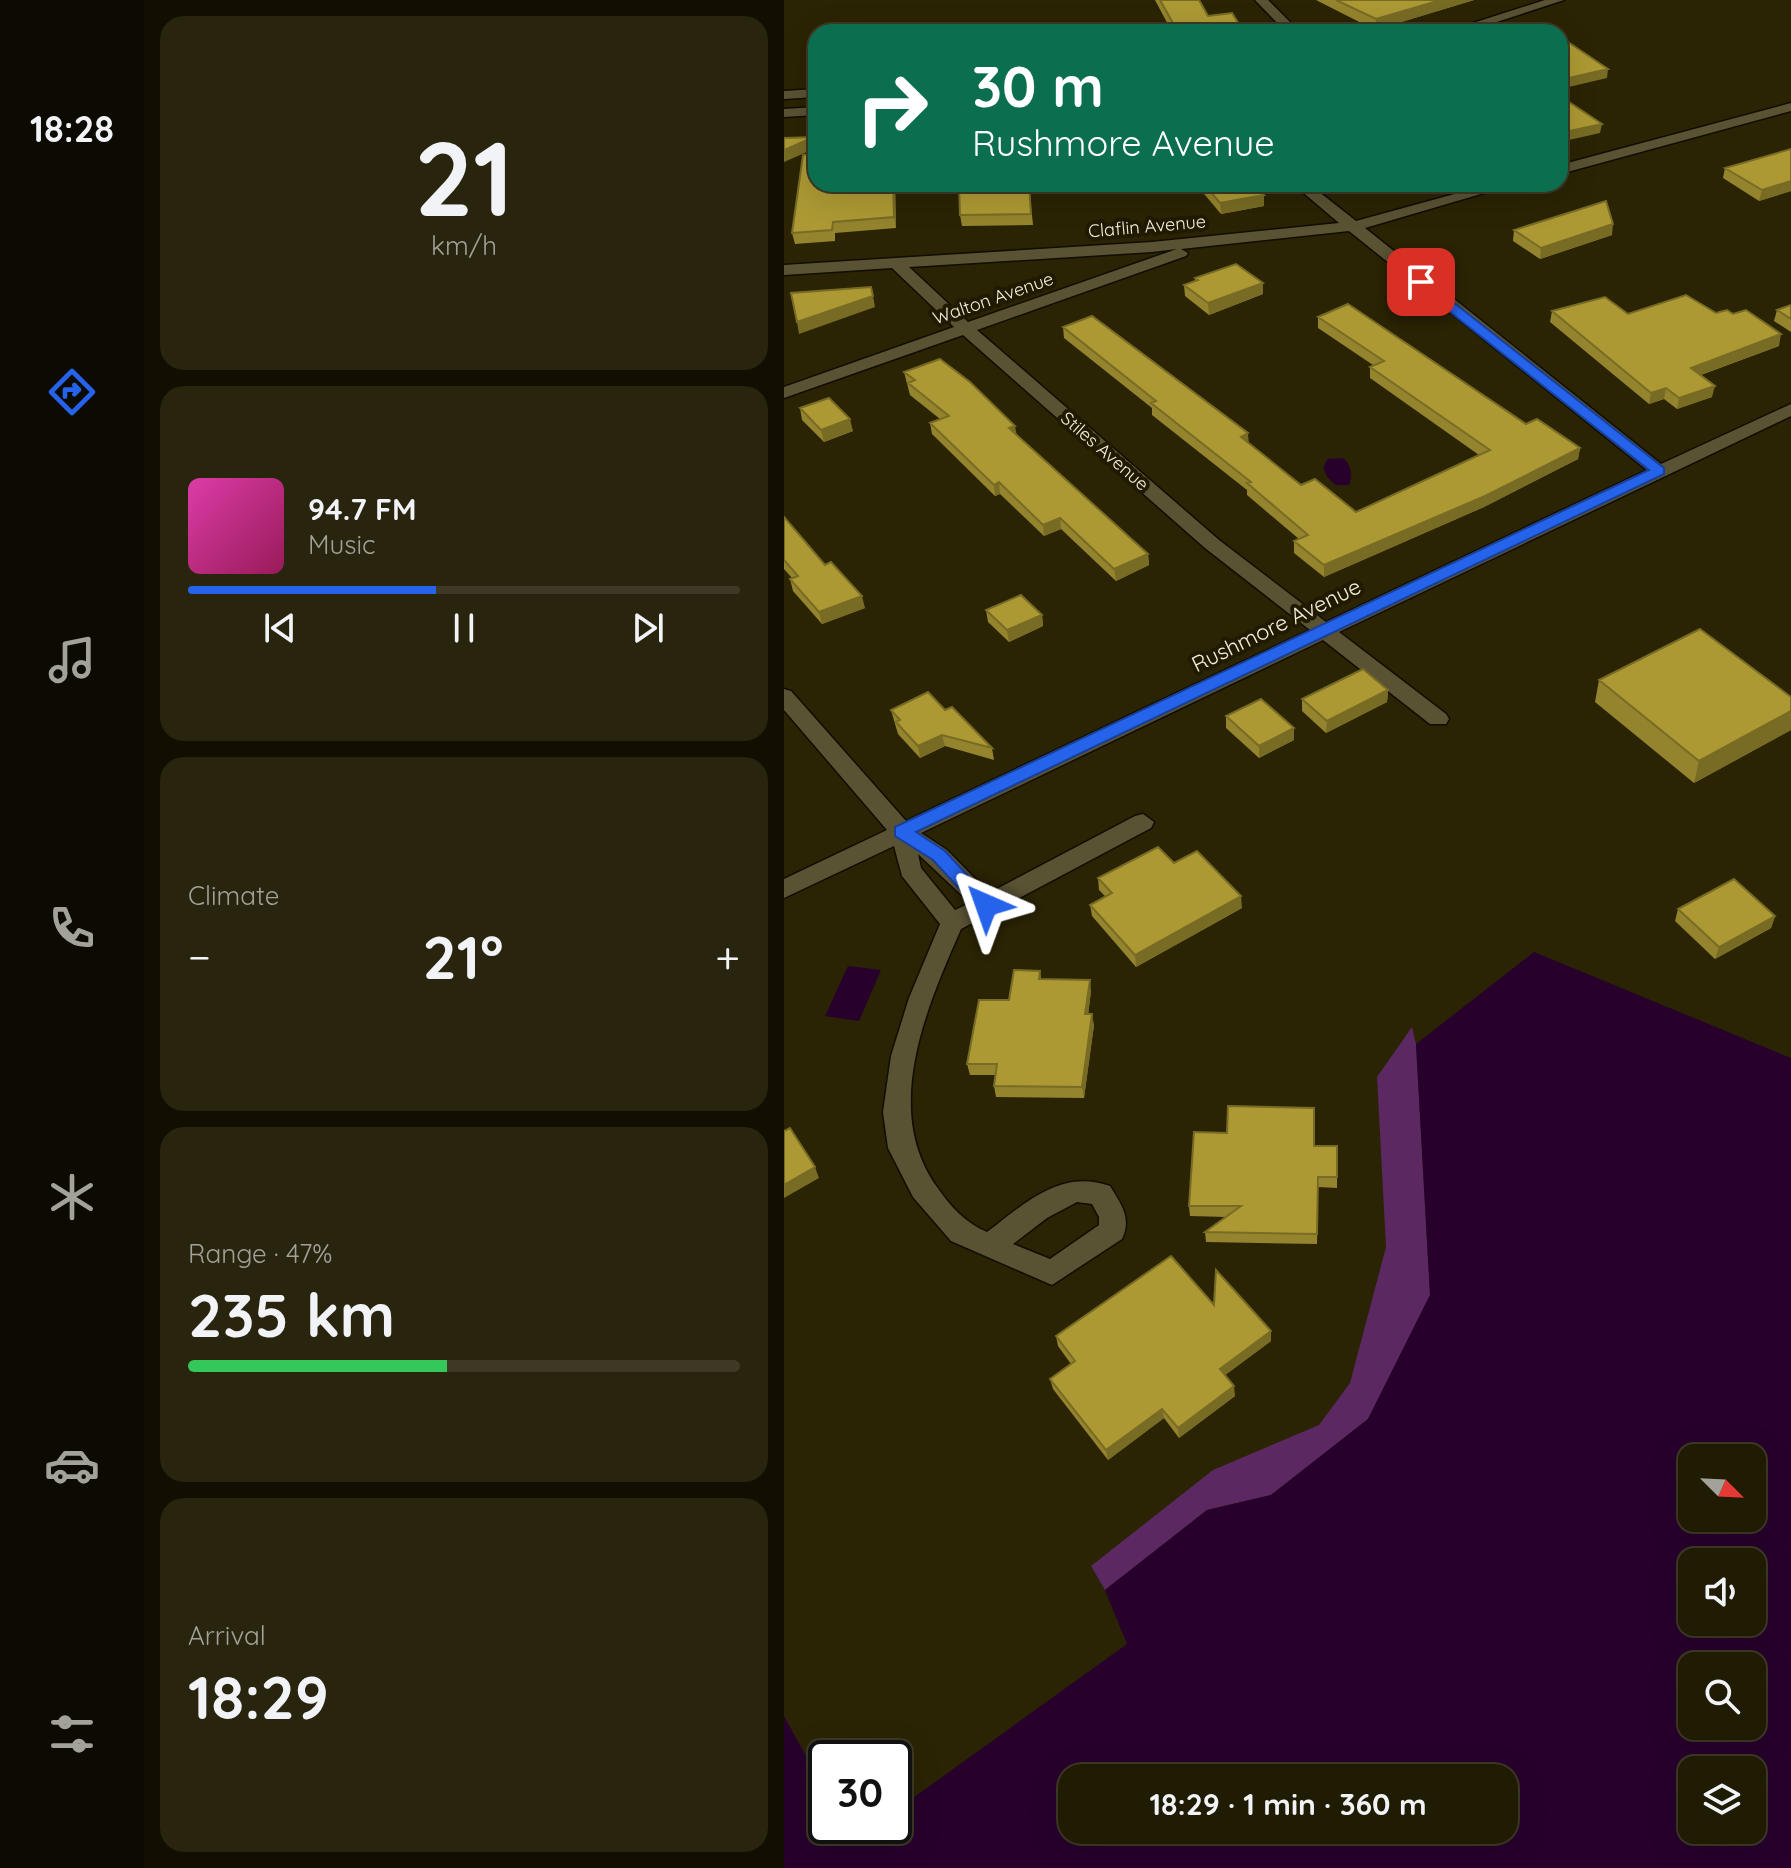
<!DOCTYPE html>
<html lang="en">
<head>
<meta charset="utf-8">
<style>
  body { margin:0; font-family:Quicksand,sans-serif; background:#28240d; color:#f1f3f6; height:100vh; display:flex; flex-direction:column; font-size:30px; white-space:nowrap }
  * { box-sizing:border-box; margin:0 }
  p { font-size:26px; color:#a2a19a }
  .icon { flex:none; width:44px; height:44px; fill:none; stroke:currentColor; stroke-width:2; stroke-linecap:round; stroke-linejoin:round }
  .map { position:relative; flex:1; overflow:hidden }
  .drawer { display:flex; flex-direction:column; gap:16px; padding:16px; background:#120f02; width:640px }
  .drawer>* { flex:none }
  .banner { position:absolute; left:24px; top:24px; width:760px; height:168px; border-radius:24px; box-shadow:0 8px 32px #0002,0 0 0 2px #3d3925; background:#0b6e4f; color:#fff; overflow:hidden }
  .needle { width:52px; rotate:114deg }
  .fabs { position:absolute; left:894px; top:1444px; display:grid; gap:16px }
  .fabs a { display:grid; place-items:center; width:88px; height:88px; border-radius:16px; background:#201b03; box-shadow:0 8px 32px #0002,0 0 0 2px #3d3925; font-size:40px }
  .speed { position:absolute; left:24px; top:1740px; display:flex; gap:16px; font-size:40px; font-weight:700; text-align:center }
  .speed>* { display:grid; place-content:center; width:104px; height:104px; border-radius:50%; background:#201b03; box-shadow:0 8px 32px #0002,0 0 0 2px #3d3925; line-height:1 }
  .speed .limit { border:4px solid #111; border-radius:12px; background:#fff; color:#111 }
  .pin { position:absolute; display:grid; place-items:center; width:68px; height:68px; color:#fff; margin:-34px; border-radius:16px; box-shadow:0 4px 12px #0006 }
  .me { position:absolute; width:88px; margin:-44px; rotate:317deg; stroke-linejoin:round; filter:drop-shadow(0 0 6px #0008) }
  .turn { display:flex; align-items:center; gap:28px; height:168px; padding:0 32px; font-size:36px }
  .turn .icon { width:104px; height:104px; stroke-width:2.5 }
  .turn b { display:block; font-size:56px; line-height:68px }
  .big { font-size:60px; font-weight:700; line-height:1.1 }
  .drawer .tile { flex:1; display:flex; flex-direction:column; justify-content:center; gap:12px; min-width:0; padding:0 28px; border-radius:24px; background:#28240d }
  .drawer .dial { align-items:center; gap:0 }
  .dial b { font-size:104px; line-height:1 }
  .song { display:flex; align-items:center; gap:24px }
  .cover { width:96px; height:96px; border-radius:12px; background:linear-gradient(135deg,hsl(320 70% 55%),hsl(330 70% 35%)) }
  .played { height:8px; border-radius:4px; background:linear-gradient(90deg,#2563eb 45%,#3d3925 45%) }
  .keys { display:flex; justify-content:space-around; direction:ltr }
  .heat { display:flex; justify-content:space-between; align-items:center; font-size:44px; direction:ltr }
  .charge { height:12px; border-radius:6px; background:linear-gradient(90deg,#34c759 47%,#3d3925 0) }
  .trip { position:absolute; left:274px; top:1764px; width:460px; height:80px; border-radius:24px; background:#201b03; box-shadow:0 8px 32px #0002,0 0 0 2px #3d3925; font-weight:700; line-height:80px; text-align:center }
  main { display:flex; flex:1; min-height:0 }
  .menu { display:flex; flex-direction:column; width:144px; justify-content:space-around; align-items:center; background:#0d0b01; color:#a2a19a }
  .menu .icon { width:56px; height:56px }
  .menu .current { color:#2563eb }
  .menu b { font-size:36px; color:#f1f3f6 }
  .map>svg:first-child { display:block }
  .green { fill:#5b2862 }
  .water { fill:#27002c; fill-rule:evenodd }
  .lines { fill:none; stroke-linecap:round; stroke-linejoin:round }
  .minor-casing { stroke:#110d00; stroke-width:3 }
  .tertiary-casing { stroke:#110d00; stroke-width:3 }
  .minor { fill:#595233; fill-rule:evenodd }
  .tertiary { fill:#595233; fill-rule:evenodd }
  .wall { fill:#94842d }
  .shaded-wall { fill:#786b24 }
  .building { fill:#ac9934; stroke:#786b24; stroke-width:2 }
  .route { fill:#2563eb; stroke:#184099; stroke-width:2 }
  .labels { text-anchor:middle; dominant-baseline:central; stroke-width:8; stroke-linejoin:round; paint-order:stroke }
  .far-street-label { font-size:18px; fill:#f3f0de; stroke:#201a00 }
  .street-label { font-size:22px; fill:#f3f0de; stroke:#201a00 }
</style>
</head>
<body>
<main>
<nav class="menu">
<b>18:28</b>
<svg class="icon current" aria-label="directions" viewBox="0 0 24 24"><path d="M12 3l9 9-9 9-9-9zM9 14v-3h6M13 9l2 2-2 2"/></svg>
<svg class="icon" aria-label="music" viewBox="0 0 24 24"><path d="M9 18V5l10-2v13"/><circle cx="6" cy="18" r="3"/><circle cx="16" cy="16" r="3"/></svg>
<svg class="icon" aria-label="phone" viewBox="0 0 24 24"><path d="M5 4h4l2 5-3 2q2 4 5 5l2-3 5 2v4C11 20 4 13 5 4z"/></svg>
<svg class="icon" aria-label="climate" viewBox="0 0 24 24"><path d="M12 3v18M4 7l16 10M4 17L20 7"/></svg>
<svg class="icon" aria-label="car" viewBox="0 0 24 24"><path d="M5 17H2v-5l4-1 3-4h7l3 4 3 1v5h-3M9 17h6M6 11h13"/><circle cx="7" cy="17" r="2"/><circle cx="17" cy="17" r="2"/></svg>
<svg class="icon" aria-label="filters" viewBox="0 0 24 24"><path d="M4 7h16M4 17h16"/><circle cx="9" cy="7" r="2"/><circle cx="15" cy="17" r="2"/></svg>
</nav>
<section class="drawer">
<div class="tile dial"><b>21</b><p>km/h</p></div>
<div class="tile">
<div class="song"><i class="cover"></i><div><b>94.7 FM</b><p>Music</p></div></div>
<div class="played"></div>
<div class="keys"><svg class="icon" aria-label="previous" viewBox="0 0 24 24"><path d="M18 5L8 12l10 7zM5 5v14"/></svg><svg class="icon" aria-label="pause" viewBox="0 0 24 24"><path d="M8 5v14M16 5v14"/></svg><svg class="icon" aria-label="next" viewBox="0 0 24 24"><path d="M6 5l10 7-10 7zM19 5v14"/></svg></div>
</div>
<div class="tile"><p>Climate</p>
<div class="heat"><a>−</a><b class="big">21°</b><a>+</a></div>
</div>
<div class="tile"><p>Range · 47%</p><b class="big">235 km</b><div class="charge"></div></div>
<div class="tile"><p>Arrival</p><b class="big">18:29</b></div>
</section>
<div class="map">
<svg width="1007" height="1868" viewBox="0 0 1007 1868">
  <rect width="100%" height="100%" fill="#2a2404"/>
  <path class="green" d="M628,1027L632,1044L646,1295L584,1419L487,1495L423,1510L321,1590L307,1566L429,1470L535,1425L566,1383L602,1247L593,1077Z"/>
  <path class="water" d="M559,458C567,464 569,475 565,485H552C543,478 535,469 544,459Z
    M750,952L1007,1058V1868H0V1716L33,1776L42,1772V1826H110V1801L115,1808L343,1644L321,1590L423,1510L487,1495L584,1419L646,1295L632,1044ZM908,1458H968V1518H908ZM908,1562H968V1622H908ZM908,1666H968V1726H908ZM908,1770H968V1830H908ZM288,1778H720V1830H288Z
    M64,966L97,970L75,1021L41,1016Z"/>
  <g class="lines">
    <defs>
      <path id="minor" d="M471,0H484L516,32H502Z
        M1007,103V111L776,174V165Z
        M32,107V115L0,117V109Z
        M509,184H525L572,221L707,184H731L581,228L877,464L1007,404V416L555,632L662,714L665,719L662,724H646L539,640L137,833L163,850L205,893L351,816L359,814L370,822L367,828L177,929C143,1007 97,1109 153,1187C166,1206 181,1223 203,1232C240,1204 277,1168 326,1186C337,1204 348,1218 338,1239L268,1285L167,1241L129,1197L104,1148L99,1112L107,1056L125,998L156,924L118,876L110,846L0,898V879L103,830L0,710V689L7,691L122,821L526,630L421,548L179,335L0,398V387L170,327L108,268L0,275V265L368,242L555,223ZM565,231L863,470L542,622L435,540L193,330L402,256L404,253L397,249ZM393,249L184,322L125,267L368,252ZM134,854L186,903L171,910L137,868ZM293,1202L308,1204L315,1217V1225L266,1259L229,1244L263,1218Z"/>
      <path id="tertiary" d="M761,0H780L682,32H661Z
        M32,89V97L0,99V91Z"/>
    </defs>
    <use href="#minor" class="minor-casing"/>
    <use href="#tertiary" class="tertiary-casing"/>
    <use href="#minor" class="minor"/>
    <use href="#tertiary" class="tertiary"/>
  </g>
  <path class="wall" d="M371,0H415L424,16L460,32H388Z
    M532,0H690L591,30Z
    M1007,149V191L975,201L939,178L941,168Z
    M111,184L112,228L51,233V241L11,244L8,233Z
    M415,184H470L480,195V206L437,214L416,189Z
    M245,185L249,225L178,226L176,215L209,187Z
    M730,230L828,235L756,259L729,241Z
    M411,278L479,283V294L425,315L401,296L400,285L411,281Z
    M1007,305V332L990,321L993,310Z
    M768,311L844,314L932,313L995,346L917,375L928,397L893,409L880,399L865,404L766,322Z
    M534,317L742,424L796,448L794,459L700,507L540,577L510,553V541L515,539L463,495V490L368,415V408L280,338L279,327L464,433V443L517,485L572,512L695,455L586,378V367L589,365L534,328Z
    M120,372L233,435L364,554L365,565L332,581L277,529L260,536L216,494L211,496L148,434L146,423L156,419L126,395Z
    M16,408L69,431L40,442L18,420Z
    M0,517L41,565L81,608L38,624L9,591L6,579L8,578L0,569Z
    M202,610L258,615L259,626L225,642L204,622Z
    M815,680L1007,697V730L910,783L811,702Z
    M604,690L603,702L542,733L518,711V699Z
    M107,710H161L208,748L210,760L161,746L136,758L114,734Z
    M442,716L510,728V740L475,758L442,728Z
    M390,863L458,908L352,967L308,916L306,905L322,897L315,890L314,878Z
    M894,909L991,916L987,928L931,959L891,921Z
    M256,971L257,979L307,991L304,1014L310,1025L300,1098L212,1097L210,1086L211,1075H186L183,1064Z
    M530,1146H553V1188L534,1187L533,1244L422,1242L421,1232L442,1217L406,1216L405,1206Z
    M430,1305L487,1331V1341L441,1375L451,1396L395,1438L380,1418L324,1460L269,1389L266,1379L287,1364L274,1346L272,1336Z"/>
  <path class="shaded-wall" d="M657,0H690L591,30L592,19Z
    M824,69L823,78L776,89V80Z
    M818,124L816,133L776,142V133Z
    M30,137L32,148L0,162V150Z
    M1007,181V191L975,201L978,190Z
    M109,184H111L112,228L110,217Z
    M480,195V206L437,214L436,203Z
    M829,224L828,235L756,259L757,248Z
    M479,283V294L425,315L424,303Z
    M89,296L91,307L15,334L13,322Z
    M997,334L995,346L905,379L907,368Z
    M931,386L928,397L893,409L895,398Z
    M882,388L880,399L865,404L867,393Z
    M66,419L69,431L40,442L37,430Z
    M231,426L233,437L225,428Z
    M464,433L465,445L457,437Z
    M796,448L794,459L700,507L540,577V565Z
    M215,482L216,494L211,496L210,485Z
    M276,518L277,529L260,536L259,525Z
    M364,554L365,565L332,581L330,569Z
    M78,596L81,608L38,624L35,612Z
    M258,615L259,626L225,642L223,630Z
    M604,690L603,702L542,733L543,721Z
    M1007,711V730L910,783L915,761Z
    M510,728V740L475,758V746Z
    M158,735L161,746L136,758L134,746Z
    M457,896L458,908L352,967L351,955Z
    M991,916L987,928L931,959L935,947Z
    M306,980L307,991L303,1025L301,1014Z
    M308,1014L310,1025L300,1098L298,1087Z
    M31,1167L35,1178L0,1198V1185Z
    M487,1331V1341L436,1379V1369Z
    M450,1386L451,1396L395,1438L394,1428Z
    M378,1409L380,1418L324,1460L322,1450Z"/>
  <path class="building" d="M376,0H415L424,16L448,13L460,32H394Z
    M552,0H657L592,19Z
    M784,42L824,69L776,80V44Z
    M776,96L818,124L776,133Z
    M30,137L0,150V138Z
    M1007,149V181L978,190L941,168Z
    M32,154V184H109L110,217L49,222L48,230L8,233L19,155Z
    M175,184H208V187L245,185L247,214L176,215Z
    M420,184H470L480,195L436,203Z
    M822,201L829,224L757,248L730,230Z
    M452,264L479,283L424,303L400,285L414,280L411,278Z
    M87,287L89,296L13,322L7,293Z
    M902,295L932,313L943,310L949,314L962,310L997,334L907,368L931,386L895,398L882,388L867,393L768,311L821,297L844,314Z
    M564,304L742,424L753,419L796,448L701,496L540,565L510,541L524,535L463,483L467,482L367,403L372,401L279,327L308,316L464,433L457,437L517,485L531,479L572,512L706,450L586,367L600,361L534,317Z
    M1007,305V319L993,310Z
    M156,359L186,382L231,426L225,428L364,554L330,569L276,518L259,525L215,482L210,485L146,423L165,416L124,383L131,380L120,372Z
    M45,398L66,419L37,430L16,408Z
    M0,517L41,565L47,562L78,596L35,612L6,579L14,576L0,560Z
    M237,595L258,615L223,630L202,610Z
    M916,629L1007,697V711L915,761L815,680Z
    M579,669L604,690L543,721L518,699Z
    M144,692L161,710L168,707L208,748L158,735L134,746L112,722L116,720L107,710Z
    M477,699L510,728L475,746L442,716Z
    M374,847L390,863L413,851L457,896L351,955L306,905L328,893L314,878Z
    M950,879L991,916L935,947L894,909Z
    M230,970L256,971L255,979L306,980L301,1014H308L298,1087L210,1086L213,1064H183L195,1000H225Z
    M444,1106L530,1108V1146H553V1177H534L533,1234L421,1232L457,1206H405L410,1132L443,1133Z
    M6,1128L31,1167L0,1185V1131Z
    M387,1256L430,1305L432,1270L487,1331L436,1369L450,1386L394,1428L378,1409L322,1450L266,1379L291,1361L272,1336Z"/>
  <path class="route" d="M632,280H641L880,468V474L132,832L161,851L211,905L208,910H195L149,860L111,836V827L865,470L632,285Z"/>
  <g class="labels">
    <g class="far-street-label">
      <text transform="translate(363 226) rotate(-5)">Claflin Avenue</text>
      <text transform="translate(209 298) rotate(-19)">Walton Avenue</text>
      <text transform="translate(321 451) rotate(41)">Stiles Avenue</text>
    </g>
    <g class="street-label">
      <text transform="translate(492 625) rotate(-26)">Rushmore Avenue</text>
    </g>
  </g>
</svg>
<div class="fabs">
<a><svg class="needle" viewBox="-14 -14 28 28"><path d="M0-13l5 13h-10z" fill="#e53935"/><path d="M0 13l5-13h-10z" fill="#a2a19a"/></svg></a>
<a><svg class="icon" aria-label="sound" viewBox="0 0 24 24"><path d="M4 9h4l5-4v14l-5-4H4zM17 9q2 3 0 6"/></svg></a>
<a><svg class="icon" aria-label="search" viewBox="0 0 24 24"><circle cx="10" cy="10" r="6"/><path d="M15 15l6 6"/></svg></a>
<a><svg class="icon" aria-label="layers" viewBox="0 0 24 24"><path d="M12 4l9 5-9 5-9-5zM3 14l9 5 9-5"/></svg></a>
</div>
<div class="speed"><div class="limit">30</div></div>
<div class="pin" style="left:637px;top:282px;background:#d93025"><svg class="icon" aria-label="arrive" viewBox="0 0 24 24"><path d="M6 21V4h12l-3 4 3 4H6"/></svg></div>
<svg class="me" style="left:202px;top:905px" viewBox="-20 -20 40 40"><path d="M0-17L14 15 0 8-14 15z" fill="#2563eb" stroke="#fff" stroke-width="4"/></svg>
<div class="trip">18:29 · 1 min · 360 m</div>
<div class="banner">
<div class="turn"><svg class="icon" aria-label="right" viewBox="0 0 24 24"><path d="M7 20v-9h11M14 6l5 5-5 5"/></svg><div><b>30 m</b>Rushmore Avenue</div></div>
</div>
</div>
</main>
</body>
</html>
